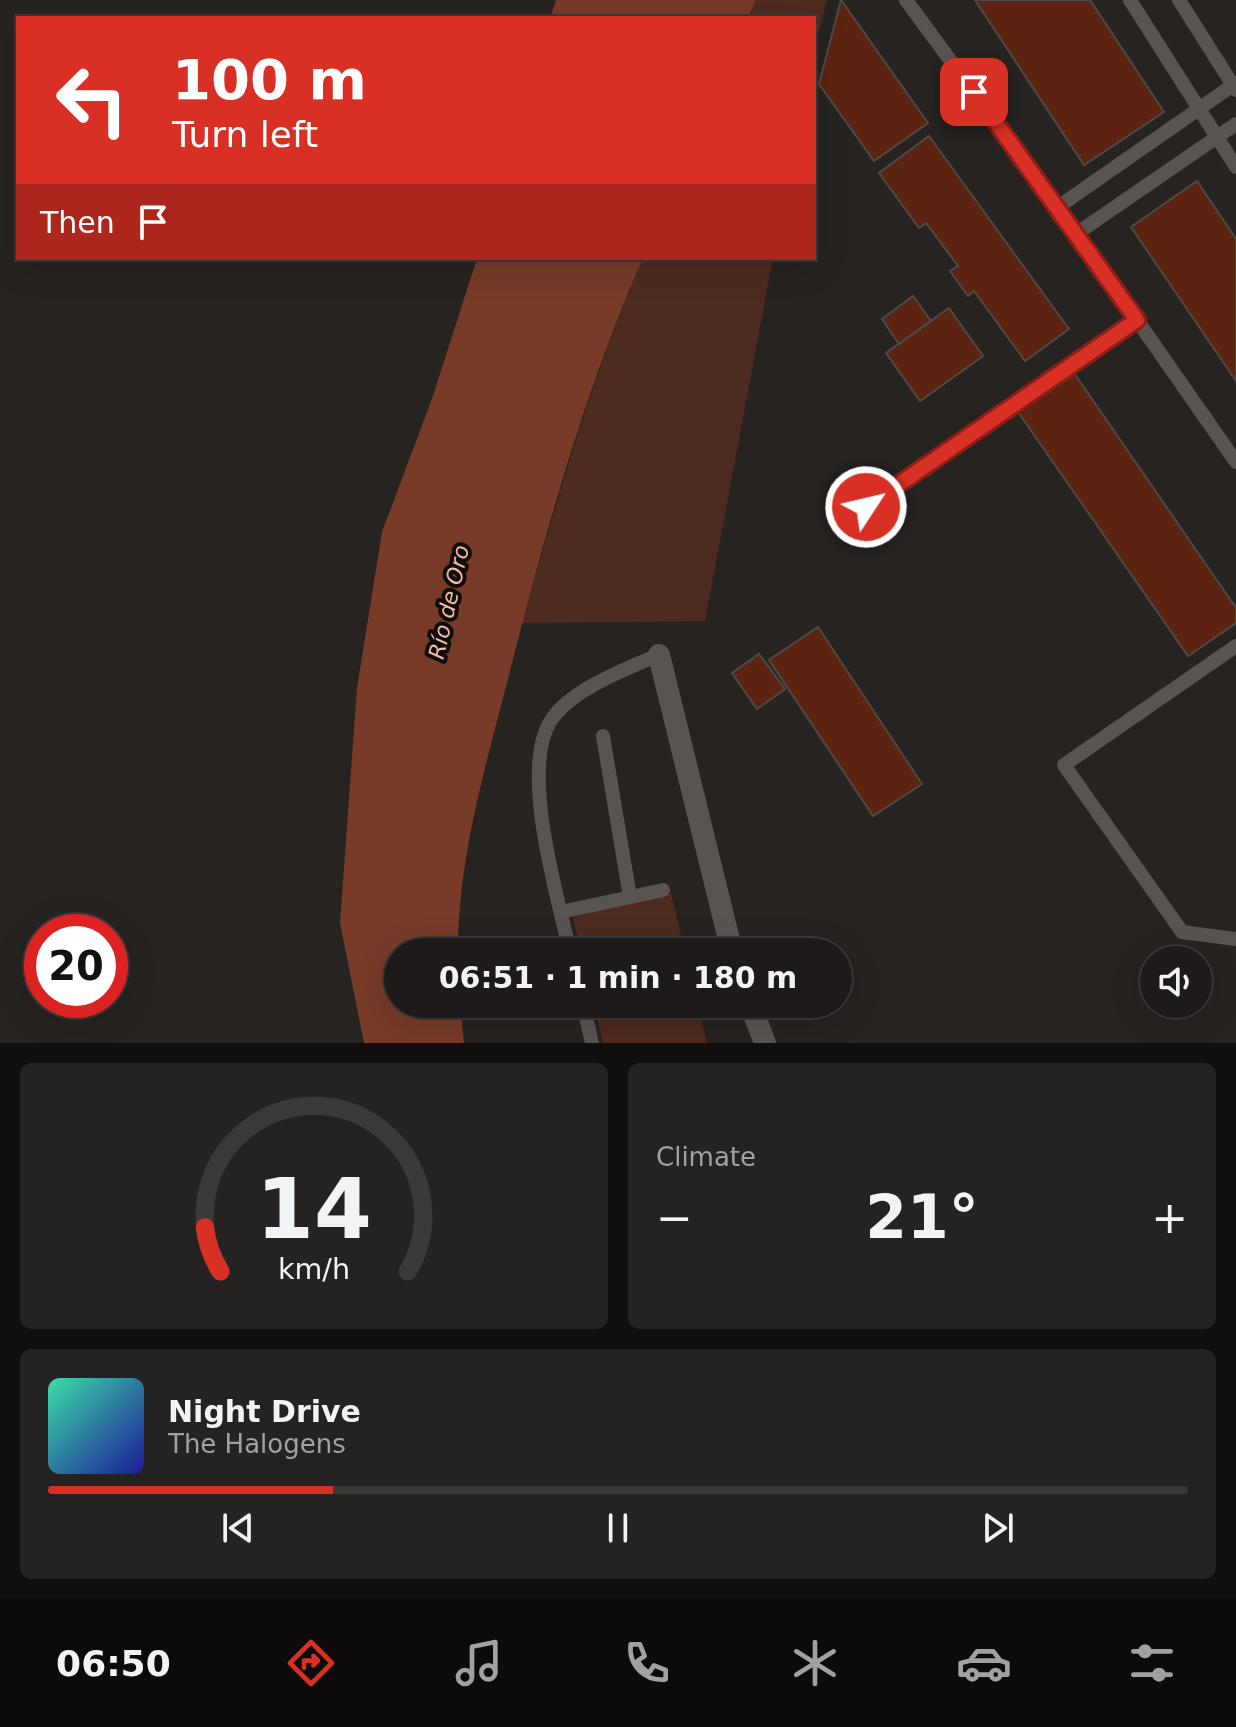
<!DOCTYPE html>
<html lang="en">
<head>
<meta charset="utf-8">
<style>
  body { margin:0; font-family:"DejaVu Sans",sans-serif; background:#252322; color:#f1f3f6; height:100vh; display:flex; flex-direction:column; font-size:30px; white-space:nowrap }
  * { box-sizing:border-box; margin:0 }
  p { font-size:26px; color:#a0a1a2 }
  .icon { flex:none; width:44px; height:44px; fill:none; stroke:currentColor; stroke-width:2; stroke-linecap:round; stroke-linejoin:round }
  .map { position:relative; height:1043px; overflow:hidden }
  .side { display:flex; flex-direction:column; gap:20px; padding:20px; background:#100e0e; flex:1 }
  .side>* { flex:none }
  .banner { position:absolute; left:16px; top:16px; width:800px; height:244px; border-radius:0px; box-shadow:0 8px 32px #0002,0 0 0 2px #3b3838; background:#d93025; color:#fff; overflow:hidden }
  .controls { position:absolute; left:1140px; top:946px; display:grid; gap:16px }
  .controls a { display:grid; place-items:center; width:72px; height:72px; border-radius:50%; background:#1d1a19; box-shadow:0 8px 32px #0002,0 0 0 2px #3b3838; font-size:40px }
  .speed { position:absolute; left:24px; top:914px; display:flex; gap:16px; font-size:40px; font-weight:700; text-align:center }
  .speed>* { display:grid; place-content:center; width:104px; height:104px; border-radius:50%; background:#1d1a19; box-shadow:0 8px 32px #0002,0 0 0 2px #3b3838; line-height:1 }
  .speed .limit { border:12px solid #d22; background:#fff; color:#111 }
  .pin { position:absolute; display:grid; place-items:center; width:68px; height:68px; color:#fff; margin:-34px; border-radius:16px; box-shadow:0 4px 12px #0006 }
  .me { position:absolute; width:88px; margin:-44px; rotate:55deg; stroke-linejoin:round; filter:drop-shadow(0 0 6px #0008) }
  .turn { display:flex; align-items:center; gap:28px; height:168px; padding:0 24px; font-size:36px }
  .turn .icon { width:104px; height:104px; stroke-width:2.5 }
  .turn b { display:block; font-size:56px; line-height:68px }
  .then { display:flex; align-items:center; height:76px; padding:0 24px; background:#0003; gap:16px; font-size:30px }
  .big { font-size:60px; font-weight:600; line-height:1.1 }
  .side .widget { flex:1; display:flex; flex-direction:column; justify-content:center; gap:12px; min-width:0; padding:0 28px; border-radius:12px; background:#252322 }
  .side .dial { align-items:center; gap:0 }
  .dial svg { height:208px; overflow:visible; fill:none; stroke:#3b3838; stroke-width:7; stroke-linecap:round; text-anchor:middle }
  .dial text { fill:#f1f3f6; stroke:none }
  .song { display:flex; align-items:center; gap:24px }
  .cover { width:96px; height:96px; border-radius:12px; background:linear-gradient(135deg,hsl(160 70% 55%),hsl(240 70% 35%)) }
  .played { height:8px; border-radius:4px; background:linear-gradient(90deg,#d93025 25%,#3b3838 25%) }
  .keys { display:flex; justify-content:space-around; direction:ltr }
  .heat { display:flex; justify-content:space-between; align-items:center; font-size:44px; direction:ltr }
  .side .tiles { flex:1; display:grid; gap:20px; grid-template-columns:1fr 1fr }
  .widget:last-child { grid-column:span 2 }
  .trip { position:absolute; left:384px; top:938px; width:468px; height:80px; border-radius:40px; background:#1d1a19; box-shadow:0 8px 32px #0002,0 0 0 2px #3b3838; font-weight:600; line-height:80px; text-align:center }
  .menu { display:flex; height:128px; justify-content:space-around; align-items:center; background:#0c0a0a; color:#a0a1a2 }
  .menu .icon { width:56px; height:56px }
  .menu .current { color:#d93025 }
  .menu b { font-size:36px; color:#f1f3f6 }
  .map>svg:first-child { display:block }
  .green { fill:#4d2b1f }
  .water { fill:#773b28 }
  .building { fill:#5c2310; stroke:#4d4947; stroke-width:2 }
  .lines { fill:none; stroke-linecap:round; stroke-linejoin:round }
  .service { stroke:#595452; stroke-width:14 }
  .minor { stroke:#595452; stroke-width:22 }
  .route-casing { stroke:#8d1f18; stroke-width:20 }
  .route { stroke:#d93025; stroke-width:14 }
  .labels { text-anchor:middle; dominant-baseline:central; stroke-width:8; stroke-linejoin:round; paint-order:stroke }
  .water-label { font-size:22px; font-style:italic; fill:#f4bba9; stroke:#0f0d0c }
</style>
</head>
<body>
<div class="map">
<svg width="1236" height="1043" viewBox="0 0 1236 1043">
  <rect width="100%" height="100%" fill="#272321"/>
  <path class="green" d="M756,0H827L814,49V18H748Z
    M643,258H773L705,621L522,623C557,501 592,375 643,258Z
    M671,893L685,952H581L573,917Z
    M594,1004H697L707,1043H603Z"/>
  <path class="water" d="M556,0H756L748,18H550Z
    M477,258H643C584,392 544,537 508,679C485,768 458,859 458,952H398V1004H460L464,1043H364L340,923L357,688L382,532L433,396Z"/>
  <path class="building" d="M841,0L928,123L874,161L819,84Z
    M975,0H1090L1164,112L1084,165Z
    M929,136L1069,329L1025,361L974,291L968,296L950,271L958,266L926,223L919,228L879,173Z
    M1197,181L1236,239V381L1131,227Z
    M913,296L931,321L899,344L882,319Z
    M949,308L983,356L920,401L886,353Z
    M1072,370L1236,608V623L1188,656L1016,409Z
    M818,627L922,784L873,816L769,660Z
    M759,654L785,689L757,709L732,673Z"/>
  <g class="lines">
    <path class="service" d="M906,0L1058,207L1236,462
      M1130,0L1236,167
      M1179,0L1236,90
      M1058,207L1236,83
      M1076,234L1236,124
      M866,507L1137,320
      M1236,646L1064,765L1182,932L1236,939
      M603,736L630,897
      M561,912L663,890
      M570,952C558,898 520,772 550,722C568,691 627,668 659,655
      M583,1004L592,1043"/>
    <path class="minor" d="M659,655L732,952
      M750,1004L765,1043"/>
  </g>
  <g class="lines">
    <defs>
      <path id="route" d="M866,507L1137,320L974,92"/>
    </defs>
    <use href="#route" class="route-casing"/>
    <use href="#route" class="route"/>
  </g>
  <g class="labels">
    <g class="water-label">
      <text transform="translate(449 602) rotate(-77)">Río de Oro</text>
    </g>
  </g>
</svg>
<div class="controls">
<a><svg class="icon" aria-label="sound" viewBox="0 0 24 24"><path d="M4 9h4l5-4v14l-5-4H4zM17 9q2 3 0 6"/></svg></a>
</div>
<div class="speed"><div class="limit">20</div></div>
<div class="pin" style="left:974px;top:92px;background:#d93025"><svg class="icon" aria-label="arrive" viewBox="0 0 24 24"><path d="M6 21V4h12l-3 4 3 4H6"/></svg></div>
<svg class="me" style="left:866px;top:507px" viewBox="-20 -20 40 40"><circle r="17" fill="#d93025" stroke="#fff" stroke-width="3"/><path d="M0-11L8 9 0 5-8 9z" fill="#fff"/></svg>
<div class="trip">06:51 · 1 min · 180 m</div>
<div class="banner">
<div class="turn"><svg class="icon" aria-label="left" viewBox="0 0 24 24"><path d="M17 20v-9H6M10 6l-5 5 5 5"/></svg><div><b>100 m</b>Turn left</div></div>
<div class="then">Then<svg class="icon" aria-label="arrive" viewBox="0 0 24 24"><path d="M6 21V4h12l-3 4 3 4H6"/></svg></div>
</div>
</div>
<section class="side">
<div class="tiles">
<div class="widget dial"><svg viewBox="0 0 100 80">
<path d="M14 69A42 42 0 1 1 86 69"/>
<path d="M14 69A42 42 0 0 1 8 52" stroke="#d93025"/>
<text x="50" y="56" font-size="32" font-weight="700">14</text>
<text x="50" y="72" font-size="11">km/h</text>
</svg></div>
<div class="widget"><p>Climate</p>
<div class="heat"><a>−</a><b class="big">21°</b><a>+</a></div>
</div>
<div class="widget">
<div class="song"><i class="cover"></i><div><b>Night Drive</b><p>The Halogens</p></div></div>
<div class="played"></div>
<div class="keys"><svg class="icon" aria-label="previous" viewBox="0 0 24 24"><path d="M18 5L8 12l10 7zM5 5v14"/></svg><svg class="icon" aria-label="pause" viewBox="0 0 24 24"><path d="M8 5v14M16 5v14"/></svg><svg class="icon" aria-label="next" viewBox="0 0 24 24"><path d="M6 5l10 7-10 7zM19 5v14"/></svg></div>
</div>
</div>
</section>
<nav class="menu">
<b>06:50</b>
<svg class="icon current" aria-label="directions" viewBox="0 0 24 24"><path d="M12 3l9 9-9 9-9-9zM9 14v-3h6M13 9l2 2-2 2"/></svg>
<svg class="icon" aria-label="music" viewBox="0 0 24 24"><path d="M9 18V5l10-2v13"/><circle cx="6" cy="18" r="3"/><circle cx="16" cy="16" r="3"/></svg>
<svg class="icon" aria-label="phone" viewBox="0 0 24 24"><path d="M5 4h4l2 5-3 2q2 4 5 5l2-3 5 2v4C11 20 4 13 5 4z"/></svg>
<svg class="icon" aria-label="climate" viewBox="0 0 24 24"><path d="M12 3v18M4 7l16 10M4 17L20 7"/></svg>
<svg class="icon" aria-label="car" viewBox="0 0 24 24"><path d="M5 17H2v-5l4-1 3-4h7l3 4 3 1v5h-3M9 17h6M6 11h13"/><circle cx="7" cy="17" r="2"/><circle cx="17" cy="17" r="2"/></svg>
<svg class="icon" aria-label="filters" viewBox="0 0 24 24"><path d="M4 7h16M4 17h16"/><circle cx="9" cy="7" r="2"/><circle cx="15" cy="17" r="2"/></svg>
</nav>
</body>
</html>
